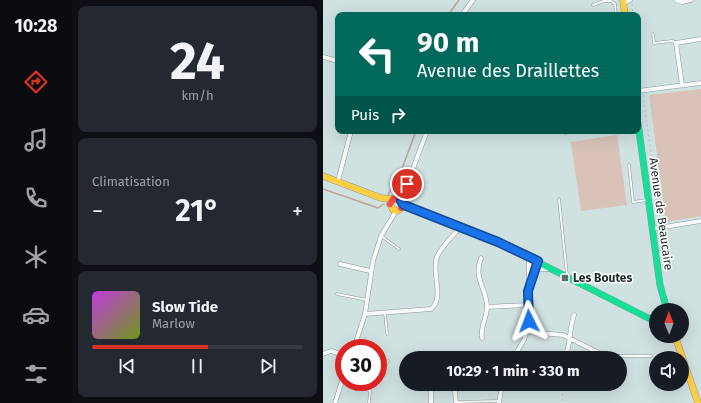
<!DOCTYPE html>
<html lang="fr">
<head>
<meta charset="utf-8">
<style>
  body { margin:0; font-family:"Fira Sans",sans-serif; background:#242831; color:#f1f3f6; height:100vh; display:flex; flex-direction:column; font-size:15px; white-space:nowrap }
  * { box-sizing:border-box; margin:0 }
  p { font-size:13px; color:#9ea1a6 }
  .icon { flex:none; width:22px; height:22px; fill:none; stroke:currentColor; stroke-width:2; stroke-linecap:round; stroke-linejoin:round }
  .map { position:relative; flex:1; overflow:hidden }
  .drawer { display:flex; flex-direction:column; gap:6px; padding:6px; background:#0d0f14; width:251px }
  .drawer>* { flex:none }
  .hud { position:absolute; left:12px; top:12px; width:306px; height:122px; border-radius:8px; box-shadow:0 4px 16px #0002; background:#00695c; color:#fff; overflow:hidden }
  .needle { width:26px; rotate:359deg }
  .controls { position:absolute; left:326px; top:303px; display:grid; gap:8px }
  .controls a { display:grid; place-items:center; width:40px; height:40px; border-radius:50%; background:#171b24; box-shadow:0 4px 16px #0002; font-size:20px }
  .speed { position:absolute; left:12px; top:339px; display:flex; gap:8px; font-size:20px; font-weight:700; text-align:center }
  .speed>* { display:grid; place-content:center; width:52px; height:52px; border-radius:50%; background:#171b24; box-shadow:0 4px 16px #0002; line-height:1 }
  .speed .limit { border:6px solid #d22; background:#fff; color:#111 }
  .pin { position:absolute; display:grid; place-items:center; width:34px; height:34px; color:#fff; margin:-17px; border:2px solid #fff; border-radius:50%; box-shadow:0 1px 4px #0007 }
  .me { position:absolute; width:44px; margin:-22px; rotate:357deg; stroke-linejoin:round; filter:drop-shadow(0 0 3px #0008) }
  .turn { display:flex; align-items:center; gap:14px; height:84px; padding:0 16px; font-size:18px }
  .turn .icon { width:52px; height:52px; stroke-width:2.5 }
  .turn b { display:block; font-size:28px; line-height:34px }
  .then { display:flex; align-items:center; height:38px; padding:0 16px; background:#0003; gap:8px; font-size:15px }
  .big { font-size:30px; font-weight:700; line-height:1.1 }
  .drawer .tile { flex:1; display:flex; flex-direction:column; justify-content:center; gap:6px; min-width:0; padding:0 14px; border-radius:8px; background:#242831 }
  .drawer .dial { align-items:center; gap:0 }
  .dial b { font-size:52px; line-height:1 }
  .song { display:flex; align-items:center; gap:12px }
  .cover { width:48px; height:48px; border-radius:6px; background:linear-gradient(135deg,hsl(290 70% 55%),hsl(80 70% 35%)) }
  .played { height:4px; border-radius:2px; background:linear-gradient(90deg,#d93025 55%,#363941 55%) }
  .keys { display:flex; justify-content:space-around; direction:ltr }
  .heat { display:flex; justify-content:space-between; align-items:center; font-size:22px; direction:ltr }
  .trip { position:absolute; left:76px; top:351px; width:228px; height:40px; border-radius:20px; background:#171b24; box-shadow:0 4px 16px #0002; font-weight:700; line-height:40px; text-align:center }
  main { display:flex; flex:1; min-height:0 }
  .tabs { display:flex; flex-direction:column; width:72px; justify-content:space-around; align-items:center; background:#090b0e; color:#9ea1a6 }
  .tabs .icon { width:28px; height:28px }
  .tabs .active { color:#d93025 }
  .tabs b { font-size:18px; color:#f1f3f6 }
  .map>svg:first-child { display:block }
  .green { fill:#d9c3b8 }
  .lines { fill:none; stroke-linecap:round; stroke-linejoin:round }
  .stream { stroke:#c2a193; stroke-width:1.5 }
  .lane-casing { stroke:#8b9898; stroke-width:3 }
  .street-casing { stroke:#8b9898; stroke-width:5 }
  .fast-casing { stroke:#8b9898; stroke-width:7 }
  .slow-casing { stroke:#8b9898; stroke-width:7 }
  .jam-casing { stroke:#8b9898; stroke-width:7 }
  .path { stroke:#bdc2c2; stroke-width:1; stroke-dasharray:2 3; stroke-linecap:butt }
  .lane { stroke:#f8fafa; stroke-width:2 }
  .street { stroke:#f8fafa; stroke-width:4 }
  .fast { stroke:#16e098; stroke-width:6 }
  .slow { stroke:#ffcf43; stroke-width:6 }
  .jam { stroke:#f24e42; stroke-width:6 }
  .route-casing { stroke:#114b97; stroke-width:10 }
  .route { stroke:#1a73e8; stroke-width:7 }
  .poi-dot { fill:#5d6b6b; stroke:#fff; stroke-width:1.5 }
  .labels { text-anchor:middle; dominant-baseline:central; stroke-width:3; stroke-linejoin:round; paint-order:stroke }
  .street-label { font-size:12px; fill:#1f2c2c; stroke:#fff }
  .poi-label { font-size:12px; font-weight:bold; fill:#1f2c2c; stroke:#fff; text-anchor:start }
</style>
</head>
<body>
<main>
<nav class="tabs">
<b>10:28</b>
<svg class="icon active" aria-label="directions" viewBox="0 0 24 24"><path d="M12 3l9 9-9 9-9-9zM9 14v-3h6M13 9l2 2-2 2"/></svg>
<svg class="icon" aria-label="music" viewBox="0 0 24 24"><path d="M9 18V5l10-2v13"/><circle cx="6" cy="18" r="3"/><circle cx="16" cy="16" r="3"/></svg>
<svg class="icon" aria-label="phone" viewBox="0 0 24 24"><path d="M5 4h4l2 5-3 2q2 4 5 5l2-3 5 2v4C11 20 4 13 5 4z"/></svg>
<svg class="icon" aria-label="climate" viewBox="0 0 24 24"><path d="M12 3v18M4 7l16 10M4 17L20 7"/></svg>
<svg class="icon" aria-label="car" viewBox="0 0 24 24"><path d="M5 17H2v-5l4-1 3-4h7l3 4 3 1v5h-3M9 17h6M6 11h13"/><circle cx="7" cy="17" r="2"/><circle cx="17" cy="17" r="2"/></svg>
<svg class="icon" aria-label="filters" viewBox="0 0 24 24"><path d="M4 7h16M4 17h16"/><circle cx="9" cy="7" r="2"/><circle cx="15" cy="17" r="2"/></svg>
</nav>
<section class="drawer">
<div class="tile dial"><b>24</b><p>km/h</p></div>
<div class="tile"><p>Climatisation</p>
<div class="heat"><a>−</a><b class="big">21°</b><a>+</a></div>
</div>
<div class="tile">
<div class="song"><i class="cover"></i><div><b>Slow Tide</b><p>Marlow</p></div></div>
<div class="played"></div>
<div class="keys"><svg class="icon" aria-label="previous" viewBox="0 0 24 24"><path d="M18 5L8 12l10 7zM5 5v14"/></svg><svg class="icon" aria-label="pause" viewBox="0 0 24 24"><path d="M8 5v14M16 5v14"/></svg><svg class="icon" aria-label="next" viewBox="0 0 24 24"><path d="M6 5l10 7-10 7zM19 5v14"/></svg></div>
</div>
</section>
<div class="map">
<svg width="378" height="403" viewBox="0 0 378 403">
  <rect width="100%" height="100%" fill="#d0e1e1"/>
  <path class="green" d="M378,89V216L343,222L326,95Z
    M294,135L304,205L258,211L248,142Z"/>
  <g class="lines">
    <path class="stream" d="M125,15L136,0
      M0,189L55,208L61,204
      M65,195L80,166L93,131"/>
    <defs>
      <path id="lane" d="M270,5L281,1H288L292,4L293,15
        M330,34L331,43L349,41L352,42
        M239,131L242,133L251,131
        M306,165L310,202L324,200
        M236,199L244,275
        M58,236L76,249
        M14,294L44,300
        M62,313L64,334
        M290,356H328
        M55,371H59L65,361
        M45,390L47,391L46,403
        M133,402L176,401"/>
      <path id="street" d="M353,0L359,2L368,0
        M301,3L307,0
        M139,15L150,0
        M0,57L15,61
        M359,85L353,43L378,39
        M315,91L378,83
        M15,181L28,131
        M78,201L104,131
        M329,229L378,221
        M158,258C150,279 164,289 164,307C164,318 157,326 159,338
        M17,264L47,271
        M210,273L216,269H226
        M207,282L215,261
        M164,307L204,305
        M42,314L108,309C122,298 108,272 114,257C118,247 130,236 137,227
        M204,332L240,335L280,355L289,356
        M31,348L42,314L50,261L58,236L73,211
        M0,354L8,351L21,355
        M106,354L107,358
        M190,358L201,340L205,327L206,257
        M242,358C248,344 246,329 251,315
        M108,384V403
        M237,384V385
        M132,391L133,403
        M12,403L21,375
        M176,403L179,384"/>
      <path id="fast" d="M315,123L337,285L344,310
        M79,203L175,242L333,322"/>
      <path id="slow" d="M300,0L302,15
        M0,176L58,198L70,199
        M67,204L70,210L74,211L78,208
        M352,336L375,403"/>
      <path id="jam" d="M67,204L70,199H75L79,202L78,208"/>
    </defs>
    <use href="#lane" class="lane-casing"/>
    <use href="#street" class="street-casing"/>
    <use href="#fast" class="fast-casing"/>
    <use href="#slow" class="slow-casing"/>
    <use href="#jam" class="jam-casing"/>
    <path class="path" d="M309,4L310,15
      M315,70L318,86
      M320,95L337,217L335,224
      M239,389L240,403"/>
    <use href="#lane" class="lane"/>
    <use href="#street" class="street"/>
    <use href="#fast" class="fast"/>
    <use href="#slow" class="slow"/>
    <use href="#jam" class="jam"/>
  </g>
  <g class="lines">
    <defs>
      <path id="route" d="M84,184L78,201L81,205L175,242L215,261L205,291L206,321"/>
    </defs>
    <use href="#route" class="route-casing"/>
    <use href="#route" class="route"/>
  </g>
  <rect class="poi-dot" x="238" y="274" width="8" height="8" rx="2"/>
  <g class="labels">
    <g class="street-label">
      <text transform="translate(338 214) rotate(82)">Avenue de Beaucaire</text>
    </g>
    <g class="poi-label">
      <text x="250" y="278">Les Boutes</text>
    </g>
  </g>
</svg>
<div class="controls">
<a><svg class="needle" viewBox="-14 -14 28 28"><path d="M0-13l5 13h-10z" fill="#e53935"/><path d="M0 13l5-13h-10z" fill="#9ea1a6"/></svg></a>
<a><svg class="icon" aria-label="sound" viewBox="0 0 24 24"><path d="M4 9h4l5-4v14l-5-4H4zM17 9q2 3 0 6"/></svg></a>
</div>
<div class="speed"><div class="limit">30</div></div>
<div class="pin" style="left:84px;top:184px;background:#d93025"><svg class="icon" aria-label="arrive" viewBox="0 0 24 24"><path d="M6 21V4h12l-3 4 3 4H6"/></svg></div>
<svg class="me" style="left:206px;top:321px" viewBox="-20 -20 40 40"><path d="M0-17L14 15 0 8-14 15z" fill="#1a73e8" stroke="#fff" stroke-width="4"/></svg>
<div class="trip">10:29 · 1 min · 330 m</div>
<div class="hud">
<div class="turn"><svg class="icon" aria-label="left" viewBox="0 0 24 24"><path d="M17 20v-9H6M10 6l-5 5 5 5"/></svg><div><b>90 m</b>Avenue des Draillettes</div></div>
<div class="then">Puis<svg class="icon" aria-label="right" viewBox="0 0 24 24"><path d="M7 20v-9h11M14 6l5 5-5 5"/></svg></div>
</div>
</div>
</main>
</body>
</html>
